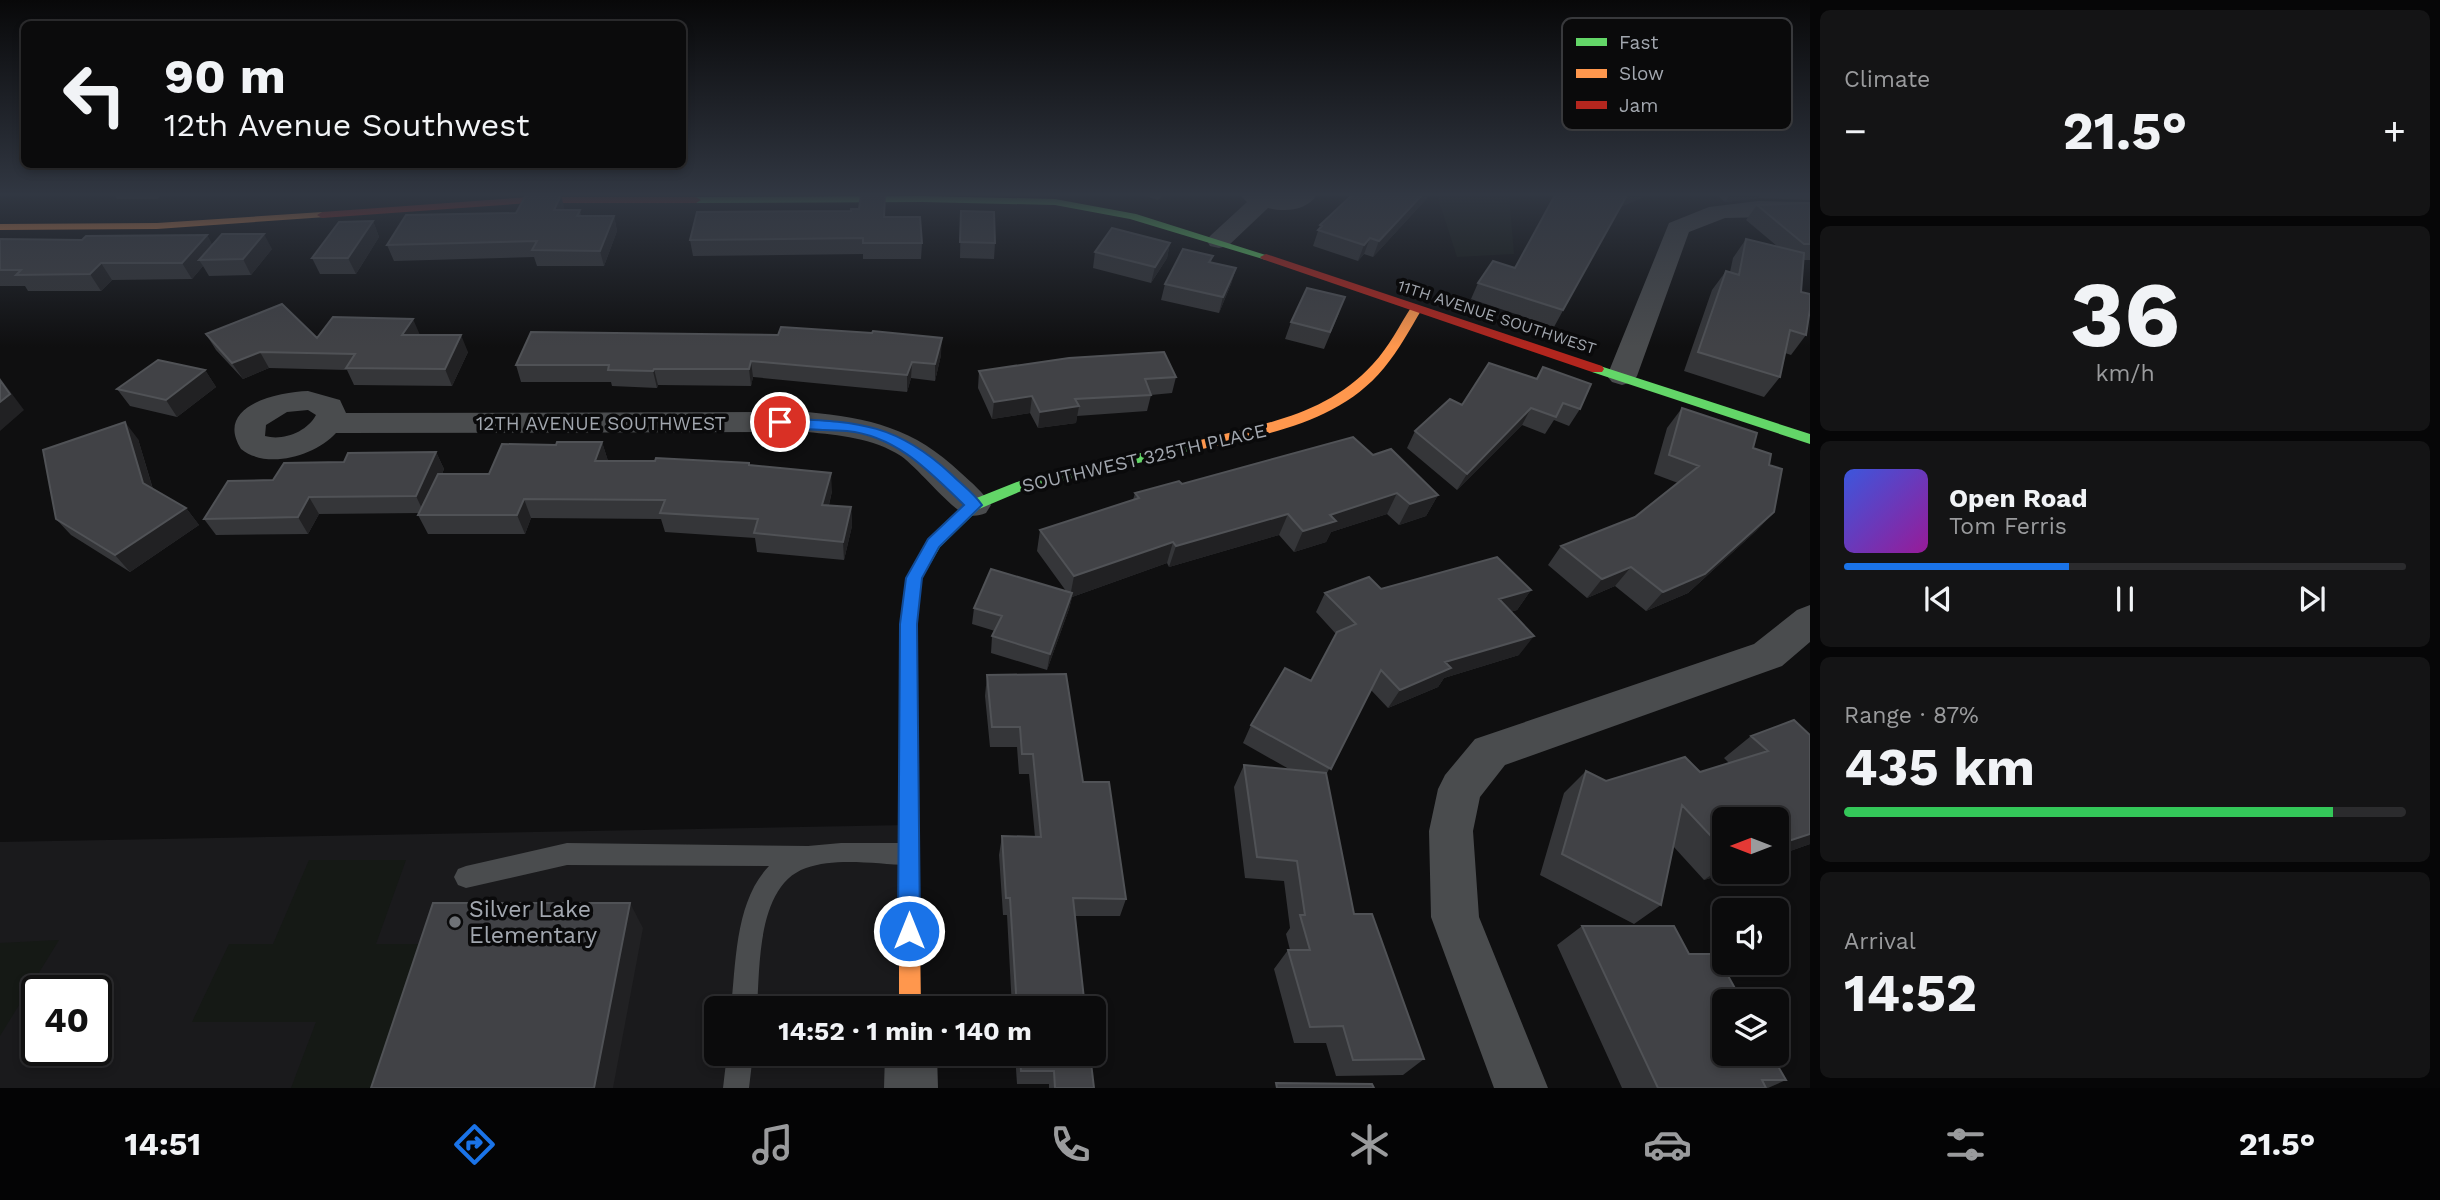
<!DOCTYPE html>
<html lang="en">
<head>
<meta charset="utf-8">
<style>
  body { margin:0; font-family:"Work Sans",sans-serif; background:#141415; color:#f1f3f6; height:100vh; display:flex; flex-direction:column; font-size:26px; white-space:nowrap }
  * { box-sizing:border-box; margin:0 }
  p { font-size:23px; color:#9a9b9d }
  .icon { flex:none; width:38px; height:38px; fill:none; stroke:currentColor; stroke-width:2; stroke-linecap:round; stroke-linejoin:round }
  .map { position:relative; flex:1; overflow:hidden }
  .sheet { display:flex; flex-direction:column; gap:10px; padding:10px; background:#060607; width:630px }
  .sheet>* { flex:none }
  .banner { position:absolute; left:21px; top:21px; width:665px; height:147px; border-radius:10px; box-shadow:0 4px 10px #0003,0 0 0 2px #2b2b2d; background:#0b0b0c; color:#f1f3f6; overflow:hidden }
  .needle { width:46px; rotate:270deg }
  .tools { position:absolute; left:1712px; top:807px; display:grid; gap:14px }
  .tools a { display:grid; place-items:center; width:77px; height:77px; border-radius:10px; background:#0b0b0c; box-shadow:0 4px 10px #0003,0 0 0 2px #2b2b2d; font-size:35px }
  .speed { position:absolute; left:21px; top:975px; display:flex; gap:14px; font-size:35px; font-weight:700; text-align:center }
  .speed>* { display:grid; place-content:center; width:91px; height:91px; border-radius:50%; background:#0b0b0c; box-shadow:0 4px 10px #0003,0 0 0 2px #2b2b2d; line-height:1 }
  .speed .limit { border:4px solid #111; border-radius:10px; background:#fff; color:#111 }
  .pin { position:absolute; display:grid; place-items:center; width:60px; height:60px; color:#fff; margin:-30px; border:4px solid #fff; border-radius:50%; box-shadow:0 2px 7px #0007 }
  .me { position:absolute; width:77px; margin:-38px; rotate:0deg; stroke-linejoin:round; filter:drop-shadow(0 0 5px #0008) }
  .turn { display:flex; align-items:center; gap:24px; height:147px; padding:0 28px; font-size:32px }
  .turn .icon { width:91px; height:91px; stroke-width:2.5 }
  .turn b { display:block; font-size:49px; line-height:60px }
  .big { font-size:52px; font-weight:700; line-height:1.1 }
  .sheet .card { flex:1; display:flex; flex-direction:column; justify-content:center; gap:10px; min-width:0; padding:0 24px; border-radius:10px; background:#141415 }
  .sheet .dial { align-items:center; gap:0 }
  .dial b { font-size:91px; line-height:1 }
  .song { display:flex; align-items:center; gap:21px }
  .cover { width:84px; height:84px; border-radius:10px; background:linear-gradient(135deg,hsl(230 70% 55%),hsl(300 70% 35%)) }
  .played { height:7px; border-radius:4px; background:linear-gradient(90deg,#1a73e8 40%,#2b2b2d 40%) }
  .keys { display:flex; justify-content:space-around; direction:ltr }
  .heat { display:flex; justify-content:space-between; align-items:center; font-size:38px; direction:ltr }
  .charge { height:10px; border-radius:5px; background:linear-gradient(90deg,#34c759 87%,#2b2b2d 0) }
  .trip { position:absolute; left:704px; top:996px; width:402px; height:70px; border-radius:10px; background:#0b0b0c; box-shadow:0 4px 10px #0003,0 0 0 2px #2b2b2d; font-weight:700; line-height:70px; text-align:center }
  .tab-bar { display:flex; height:112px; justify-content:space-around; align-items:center; background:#040405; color:#9a9b9d }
  .tab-bar .icon { width:49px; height:49px }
  .tab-bar .current { color:#1a73e8 }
  .tab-bar b { font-size:32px; color:#f1f3f6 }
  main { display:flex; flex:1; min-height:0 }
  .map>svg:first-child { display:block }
  .built { fill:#1a1a1c; fill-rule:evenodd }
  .green { fill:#151915 }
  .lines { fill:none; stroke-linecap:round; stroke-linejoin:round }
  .lane { fill:#4a4c4e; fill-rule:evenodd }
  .street { fill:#4a4c4e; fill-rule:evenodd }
  .fast { fill:#63d668; fill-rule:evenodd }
  .slow { fill:#ff974d; fill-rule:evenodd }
  .jam { fill:#b3261e; fill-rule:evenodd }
  .wall { fill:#353639 }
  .shaded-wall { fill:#212123 }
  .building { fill:#414246; stroke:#505256; stroke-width:2 }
  .route { fill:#1a73e8; stroke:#114b97; stroke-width:2 }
  .poi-dot { fill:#6f7277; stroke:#0a0a0b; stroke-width:2.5 }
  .labels { text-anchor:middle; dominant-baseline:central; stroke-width:7; stroke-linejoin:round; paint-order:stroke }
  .far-street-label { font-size:16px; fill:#a2a7af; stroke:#0a0a0b }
  .street-label { font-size:19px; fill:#a2a7af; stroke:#0a0a0b }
  .near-poi-label { font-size:23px; fill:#a2a7af; stroke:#0a0a0b; text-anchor:start }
  .key { fill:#0a0a0b; stroke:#38393c; stroke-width:2 }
  .key-label { font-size:19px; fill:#a2a7af }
</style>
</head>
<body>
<main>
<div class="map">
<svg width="1810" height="1088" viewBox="0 0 1810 1088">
  <rect width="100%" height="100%" fill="#0f0f10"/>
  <path class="built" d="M908,825L910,1008H716V1054H911V1088H0V842ZM37,990H96V1050H37Z"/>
  <path class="green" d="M1437,195H1509L1514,254L1457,257Z
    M309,860H406L376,944H428L380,1088H291L316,1022H192L229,944H273Z
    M59,940L0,1036V943Z"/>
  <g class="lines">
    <path class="lane" d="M567,843L808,846L841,843H908L916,846L919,854L916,862L908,865C877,864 836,857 806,868C757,885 760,966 757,1008H731C736,963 735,901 769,866L567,865L466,888L458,885L454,877L458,869L466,866Z
      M727,1054H753L749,1088H723Z"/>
    <path class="street" d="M1240,195H1317C1306,211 1285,212 1268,208L1228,246L1219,248L1210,246L1207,241L1210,236L1247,202Z
      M1758,201L1810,202V216L1725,218L1689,232L1637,376L1632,382L1622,385L1612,382L1607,376L1669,223L1709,207Z
      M308,391L340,400L346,413L807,412C870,418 914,428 961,473C972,483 983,492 991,505L986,513C978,516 973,517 965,514C950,508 919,469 901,456C873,438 839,435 807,432L336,433C315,456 267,470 241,449C214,406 277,392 308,391ZM308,410L316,415C307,432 283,441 265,436L266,425L287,412Z
      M1810,605V642L1782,666L1505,765L1480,797L1473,831L1479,917L1548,1088H1494L1431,917L1429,831L1438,789L1445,775L1475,739L1754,644L1797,610Z
      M885,1054H937L938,1088H884Z"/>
    <path class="fast" d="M923,196L1055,199L1136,214L1272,257L1266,260L1130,219L1055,205L923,202L696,203L691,200L696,197Z
      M1597,365L1810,434V444L1592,372V366Z
      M1194,441L1201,446L1199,449L1026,489L979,509L940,547L922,578L916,624L917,715L914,721L908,723L902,721L899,715L900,624L906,578L928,539L969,501L1022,480Z"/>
    <path class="slow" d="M322,212L327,215L326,217L157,229L0,230V224L157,223Z
      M1416,305L1422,309C1410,329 1399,350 1384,368C1337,425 1261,435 1194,451L1187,446L1189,443C1255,425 1324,418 1373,364C1389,347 1399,326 1412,306Z
      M908,707L914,709L917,715L921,1008H899V715L902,709Z"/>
    <path class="jam" d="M530,197H696L701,200L696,203H530L322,218L317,215L322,212Z
      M1266,254L1602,366L1604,369L1602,372H1592L1262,259L1260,257Z"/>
  </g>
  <path class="wall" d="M114,195H244L242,196H161L157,199H117Z
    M1141,195H1163L1158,200Z
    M1352,195H1430L1373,257L1364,254L1358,261L1313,246L1320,225Z
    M1555,195H1648L1620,207L1554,327L1471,299L1478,283L1515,268Z
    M1717,195H1810V200L1758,198L1725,202Z
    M1810,203V260H1804L1801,292L1806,335L1791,355L1785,353L1780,377L1764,397L1684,371L1712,290L1726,271L1730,272L1733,258L1746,239L1777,246L1746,220L1757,205Z
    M565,210H580L581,216H614L617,231L604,266H537L534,257L394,261L387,245L516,213Z
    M961,211L995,243L994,259L960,258Z
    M885,217L922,243L921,259H863V254L693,256L690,240Z
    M373,221L379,237L356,274H320L312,258Z
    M207,235L212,245L272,249L251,275L209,276L203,266L192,279L112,280L101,291H28L25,286H0V239L82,240Z
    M1170,243L1167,258L1151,283L1093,268L1095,252Z
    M1213,256L1211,262L1236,268L1231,284L1219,313L1161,300L1165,284Z
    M1339,313L1324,349L1285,339L1291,322Z
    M206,334L317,338L420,335L468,352L452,386L354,385L347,370L269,368L243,379L216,350Z
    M778,335L941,355L935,381L911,378L907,392L753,377L751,386L658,385L657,388L612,386L611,382H521L516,365Z
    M1543,367L1580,409L1569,426L1554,420L1545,434L1522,425L1457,490L1407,448L1415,431L1462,405L1536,379Z
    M205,370L216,387L177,417L130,406L117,389Z
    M979,371L1176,377L1172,393L1151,395L1147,411L1077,416L1076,423L1038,428L1030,413L992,419L978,388Z
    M1682,408L1753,448L1769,465L1774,512L1756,531L1688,593L1646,611L1615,586L1587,598L1548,565L1561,546L1635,517L1678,483L1654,474L1667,428Z
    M138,439L153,489L186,508L199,525L130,572L71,535L56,519Z
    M602,442L608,461L749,463L750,465L832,491L829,505L851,507L852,526L844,560L757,552L755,538L665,532L661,519L531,518L525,534H428L418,515L419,513L319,514L308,534L216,535L204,519L273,480L344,462L436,452L444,469L442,474H489L556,445Z
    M1373,455L1438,495L1426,516L1399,525L1387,514L1331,532L1326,542L1294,552L1279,535L1169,567L1167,563L1072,597L1069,609L1047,670L991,653L992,636L995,631L972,624L974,608L1066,591L1037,551L1040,530L1133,500L1135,493Z
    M1381,589L1531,590L1517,610L1510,612L1519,655L1444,678L1438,687L1388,708L1371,690L1326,775L1354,914L1424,1059L1403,1075L1336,1076L1326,1043H1294L1274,969L1288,950H1290L1286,934L1290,928L1284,881L1245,878L1234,787L1244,765L1289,769L1243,743L1251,725L1311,681L1336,634L1316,612L1325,593Z
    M987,675L1083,782L1126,899L1120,916H1075L1085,1008H1012L1007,915H1003L999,855L1002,836L1035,837L1029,774H1019L1017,747H990L985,696Z
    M1810,735V844L1776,856V819H1724V872H1730L1704,880L1673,846L1661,905L1634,924L1540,875L1564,793L1586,771L1606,781L1700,772L1729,763L1724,758L1751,736Z
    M1582,926L1689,954L1786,1080L1768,1088H1622L1557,945Z
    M1015,1054H1090L1094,1088H1049V1084H1017Z"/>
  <path class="shaded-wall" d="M561,195L565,211L554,210Z
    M1422,195H1430L1373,257L1379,241Z
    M1627,195H1648L1620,207Z
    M1730,195H1760L1758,198L1725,202Z
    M614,216L617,231L604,266L600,251Z
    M373,221L379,237L356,274L348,258Z
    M264,234L272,249L251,275L243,259Z
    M207,235L216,251L199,260L203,266L192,279L182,263Z
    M1370,238L1364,254L1358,261L1364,245Z
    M1170,243L1167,258L1151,283L1155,267Z
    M101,263L112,280L101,291L90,274Z
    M1236,268L1231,284L1219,313L1223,297Z
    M413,319L420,335H402Z
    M461,335L468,352L452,386L445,369Z
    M942,338L941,355L935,381V364Z
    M260,352L269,368L243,379L232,363Z
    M751,361L753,377L751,386L749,369Z
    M912,362L911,378L907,392V375Z
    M654,369L658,385L657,388L653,371Z
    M205,370L216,387L177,417L166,400Z
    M0,378L24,410L0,431Z
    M1032,396L1030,413L992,419L994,402Z
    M1079,406L1076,423L1038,428L1040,412Z
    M1531,408L1522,425L1457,490L1467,474Z
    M125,422L138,439L156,500L143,483Z
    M602,442L608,461H595Z
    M436,452L444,469L424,513L416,496Z
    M831,473L832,491L824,524L822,505Z
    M1397,493L1387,514L1331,532L1326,542L1294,552L1303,531L1330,515Z
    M1438,495L1426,516L1399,525L1410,504Z
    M309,497L319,514L308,534L298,517Z
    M524,499L531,518L525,534L517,515Z
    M851,507L852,526L844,560L843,542Z
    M186,508L199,525L130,572L115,555Z
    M1774,512L1756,531L1688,593L1646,611L1663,592Z
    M1288,514L1279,535L1169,567L1176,546Z
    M1173,542L1167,563L1072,597L1069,609L1047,670L1050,654L1070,597L1074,576Z
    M1631,567L1615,586L1587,598L1602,579Z
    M1531,590L1517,610L1485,619L1499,599Z
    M1534,636L1519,655L1444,678L1438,687L1388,708L1400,690L1445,662Z
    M1810,834V844L1776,856V845Z
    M1724,866V872H1730L1704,880Z
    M630,903L643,928L613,1088H594Z"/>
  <path class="building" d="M526,195H561L554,210H580L577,216H614L600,251L532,250L537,241L387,245L406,215L516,213Z
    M861,195H885L884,217H920L922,243H863V238L690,240L697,212L851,211V209H859Z
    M1352,195H1422L1379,241L1370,238L1364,245L1318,230L1322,226L1320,225Z
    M1555,195H1627L1563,310L1478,283L1493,261L1515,268Z
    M1810,203V244H1804L1757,205Z
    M961,211L994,212L995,243L960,242Z
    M373,221L348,258H312L339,222Z
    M1112,228L1170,243L1155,267L1095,252Z
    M222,234H264L243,259L199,260Z
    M207,235L182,263H101L90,274L16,275L21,270H0V239L82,240L86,236Z
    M1746,239L1804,253L1801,292L1810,294V309L1806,335L1790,330L1780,377L1698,352L1726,271L1739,275Z
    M1183,249L1213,256L1209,262L1236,268L1223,297L1165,284Z
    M1307,288L1345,297L1330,332L1291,322Z
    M282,304L317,338L333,317L413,319L402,335H461L445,369L346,368L355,354L260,352L232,363L206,334Z
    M781,327L872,333L873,331L942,338L935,364L912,362L907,375L751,361L749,369H654L653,371L608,370L609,365H516L531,332L778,335Z
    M1164,352L1176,377L1145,379L1151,395L1075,399L1079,406L1040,412L1032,396L994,402L979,371L1069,358Z
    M158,360L205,370L166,400L117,389Z
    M1489,363L1537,379L1543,367L1591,384L1580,409L1563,403L1556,417L1531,408L1467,474L1415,431L1450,399L1462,405Z
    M0,380L10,394L0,402Z
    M1682,408L1757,433L1753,448L1771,454L1769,465L1782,469L1774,512L1705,574L1663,592L1631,567L1602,579L1561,546L1635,517L1699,466L1669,455Z
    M125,422L143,483L186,508L115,555L56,519L43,450Z
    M1353,437L1373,455L1391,449L1438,495L1410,504L1397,493L1330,515L1336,521L1303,531L1288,514L1176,546L1173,542L1074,576L1040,530L1139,498L1135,493L1179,481L1182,484Z
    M557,442H602L595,461H655L656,458L749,463V465L831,473L822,505L851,507L843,542L754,533L758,519L660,513L665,500L524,499L517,515H418L438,474H489L502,444L556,445Z
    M436,452L416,496L309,497L298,517L204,519L228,481L273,480L284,463L344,462L348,453Z
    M1497,557L1531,590L1499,599L1534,636L1445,662L1451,668L1400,690L1381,670L1331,769L1251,725L1285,668L1311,681L1337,632L1356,624L1325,593L1369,577L1381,589Z
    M991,569L1072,593L1050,654L992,636L1002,616L974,608Z
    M1066,674L1083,782H1109L1126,899L1073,898L1085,1008H1017L1010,898H1006L1002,836L1041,837L1033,754H1022L1020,727H992L987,675Z
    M1794,720L1810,735V834L1776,845V819H1724V850L1682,805L1661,905L1562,854L1586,771L1606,781L1685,757L1700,772L1768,751L1751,736Z
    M1244,765L1326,773L1354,914H1372L1424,1059L1353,1060L1343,1026L1310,1027L1288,950H1310L1300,915H1305L1297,861L1257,857Z
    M433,903H630L594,1088H371Z
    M1582,926H1674L1689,954H1716L1742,1001H1724V1054H1771L1786,1080H1762L1766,1088H1658Z
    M1020,1054H1090L1094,1088H1055L1054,1071H1021Z
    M1276,1083L1372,1084L1374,1088H1277Z"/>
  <linearGradient id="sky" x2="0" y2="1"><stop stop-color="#080809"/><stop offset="0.56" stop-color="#313742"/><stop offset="1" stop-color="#313742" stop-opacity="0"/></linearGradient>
  <rect width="1810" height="347" fill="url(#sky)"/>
  <path class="route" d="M780,418C854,422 894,421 951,474C961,484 974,493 982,505L939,547L922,578L917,624L920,931L917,939L909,942L902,939L898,931L900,624L906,578L928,539L964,505C930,472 897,436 847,431C823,429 798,431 776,425L773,422Z"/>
  <circle class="poi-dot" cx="455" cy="922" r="7"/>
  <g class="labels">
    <g class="far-street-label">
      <text transform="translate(1497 317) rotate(18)">11TH AVENUE SOUTHWEST</text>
    </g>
    <g class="street-label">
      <text x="601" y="423">12TH AVENUE SOUTHWEST</text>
      <text transform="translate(1144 458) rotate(-13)">SOUTHWEST 325TH PLACE</text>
    </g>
    <g class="near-poi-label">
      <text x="469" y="909">Silver Lake<tspan x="469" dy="26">Elementary</tspan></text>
    </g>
  </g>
  <rect x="1562" y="18" width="230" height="112" rx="10" class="key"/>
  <rect x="1576" y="38" width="31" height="8" fill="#63d668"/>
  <rect x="1576" y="69" width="31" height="9" fill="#ff974d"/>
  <rect x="1576" y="101" width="31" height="8" fill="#b3261e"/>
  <g class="key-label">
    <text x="1619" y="49">Fast</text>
    <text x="1619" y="80">Slow</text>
    <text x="1619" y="112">Jam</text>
  </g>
</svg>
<div class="tools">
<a><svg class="needle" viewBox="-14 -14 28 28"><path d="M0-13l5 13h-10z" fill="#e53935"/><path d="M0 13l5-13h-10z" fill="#9a9b9d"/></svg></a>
<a><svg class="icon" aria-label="sound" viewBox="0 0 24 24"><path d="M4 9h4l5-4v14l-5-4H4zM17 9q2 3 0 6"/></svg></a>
<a><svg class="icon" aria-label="layers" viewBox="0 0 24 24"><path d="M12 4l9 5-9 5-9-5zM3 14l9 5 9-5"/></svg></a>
</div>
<div class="speed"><div class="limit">40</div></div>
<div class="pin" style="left:780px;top:422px;background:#d93025"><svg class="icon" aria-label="arrive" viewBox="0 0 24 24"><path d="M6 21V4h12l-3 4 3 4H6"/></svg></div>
<svg class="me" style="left:909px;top:931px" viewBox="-20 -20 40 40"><circle r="17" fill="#1a73e8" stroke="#fff" stroke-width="3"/><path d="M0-11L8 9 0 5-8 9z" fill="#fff"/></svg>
<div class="trip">14:52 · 1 min · 140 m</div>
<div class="banner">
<div class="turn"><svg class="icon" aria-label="left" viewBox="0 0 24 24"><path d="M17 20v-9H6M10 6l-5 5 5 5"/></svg><div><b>90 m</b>12th Avenue Southwest</div></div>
</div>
</div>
<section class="sheet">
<div class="card"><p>Climate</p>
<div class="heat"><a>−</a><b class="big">21.5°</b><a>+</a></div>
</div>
<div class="card dial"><b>36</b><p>km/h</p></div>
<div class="card">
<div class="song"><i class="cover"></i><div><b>Open Road</b><p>Tom Ferris</p></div></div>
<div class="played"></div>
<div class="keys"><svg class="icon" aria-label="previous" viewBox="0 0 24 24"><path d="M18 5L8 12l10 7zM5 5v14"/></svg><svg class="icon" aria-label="pause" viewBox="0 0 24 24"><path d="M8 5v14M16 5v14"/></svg><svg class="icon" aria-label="next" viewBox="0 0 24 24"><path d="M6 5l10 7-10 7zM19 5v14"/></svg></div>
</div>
<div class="card"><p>Range · 87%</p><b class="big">435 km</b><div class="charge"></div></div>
<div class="card"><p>Arrival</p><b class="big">14:52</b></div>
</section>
</main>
<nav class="tab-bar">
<b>14:51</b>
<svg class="icon current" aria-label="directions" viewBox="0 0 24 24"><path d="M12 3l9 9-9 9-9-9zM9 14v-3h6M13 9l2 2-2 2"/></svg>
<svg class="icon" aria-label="music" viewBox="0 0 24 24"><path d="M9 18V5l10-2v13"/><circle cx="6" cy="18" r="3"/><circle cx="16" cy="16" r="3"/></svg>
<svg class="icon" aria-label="phone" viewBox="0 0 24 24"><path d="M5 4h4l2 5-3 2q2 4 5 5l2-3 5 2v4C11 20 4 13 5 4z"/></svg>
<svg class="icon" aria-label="climate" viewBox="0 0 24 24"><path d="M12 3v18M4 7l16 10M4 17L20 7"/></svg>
<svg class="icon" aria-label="car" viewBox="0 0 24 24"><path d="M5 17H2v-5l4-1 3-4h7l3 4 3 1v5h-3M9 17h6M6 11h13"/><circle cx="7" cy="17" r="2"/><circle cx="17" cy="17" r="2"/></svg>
<svg class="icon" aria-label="filters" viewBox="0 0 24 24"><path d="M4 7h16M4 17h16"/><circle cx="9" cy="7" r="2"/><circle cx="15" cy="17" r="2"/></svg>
<b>21.5°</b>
</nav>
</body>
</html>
